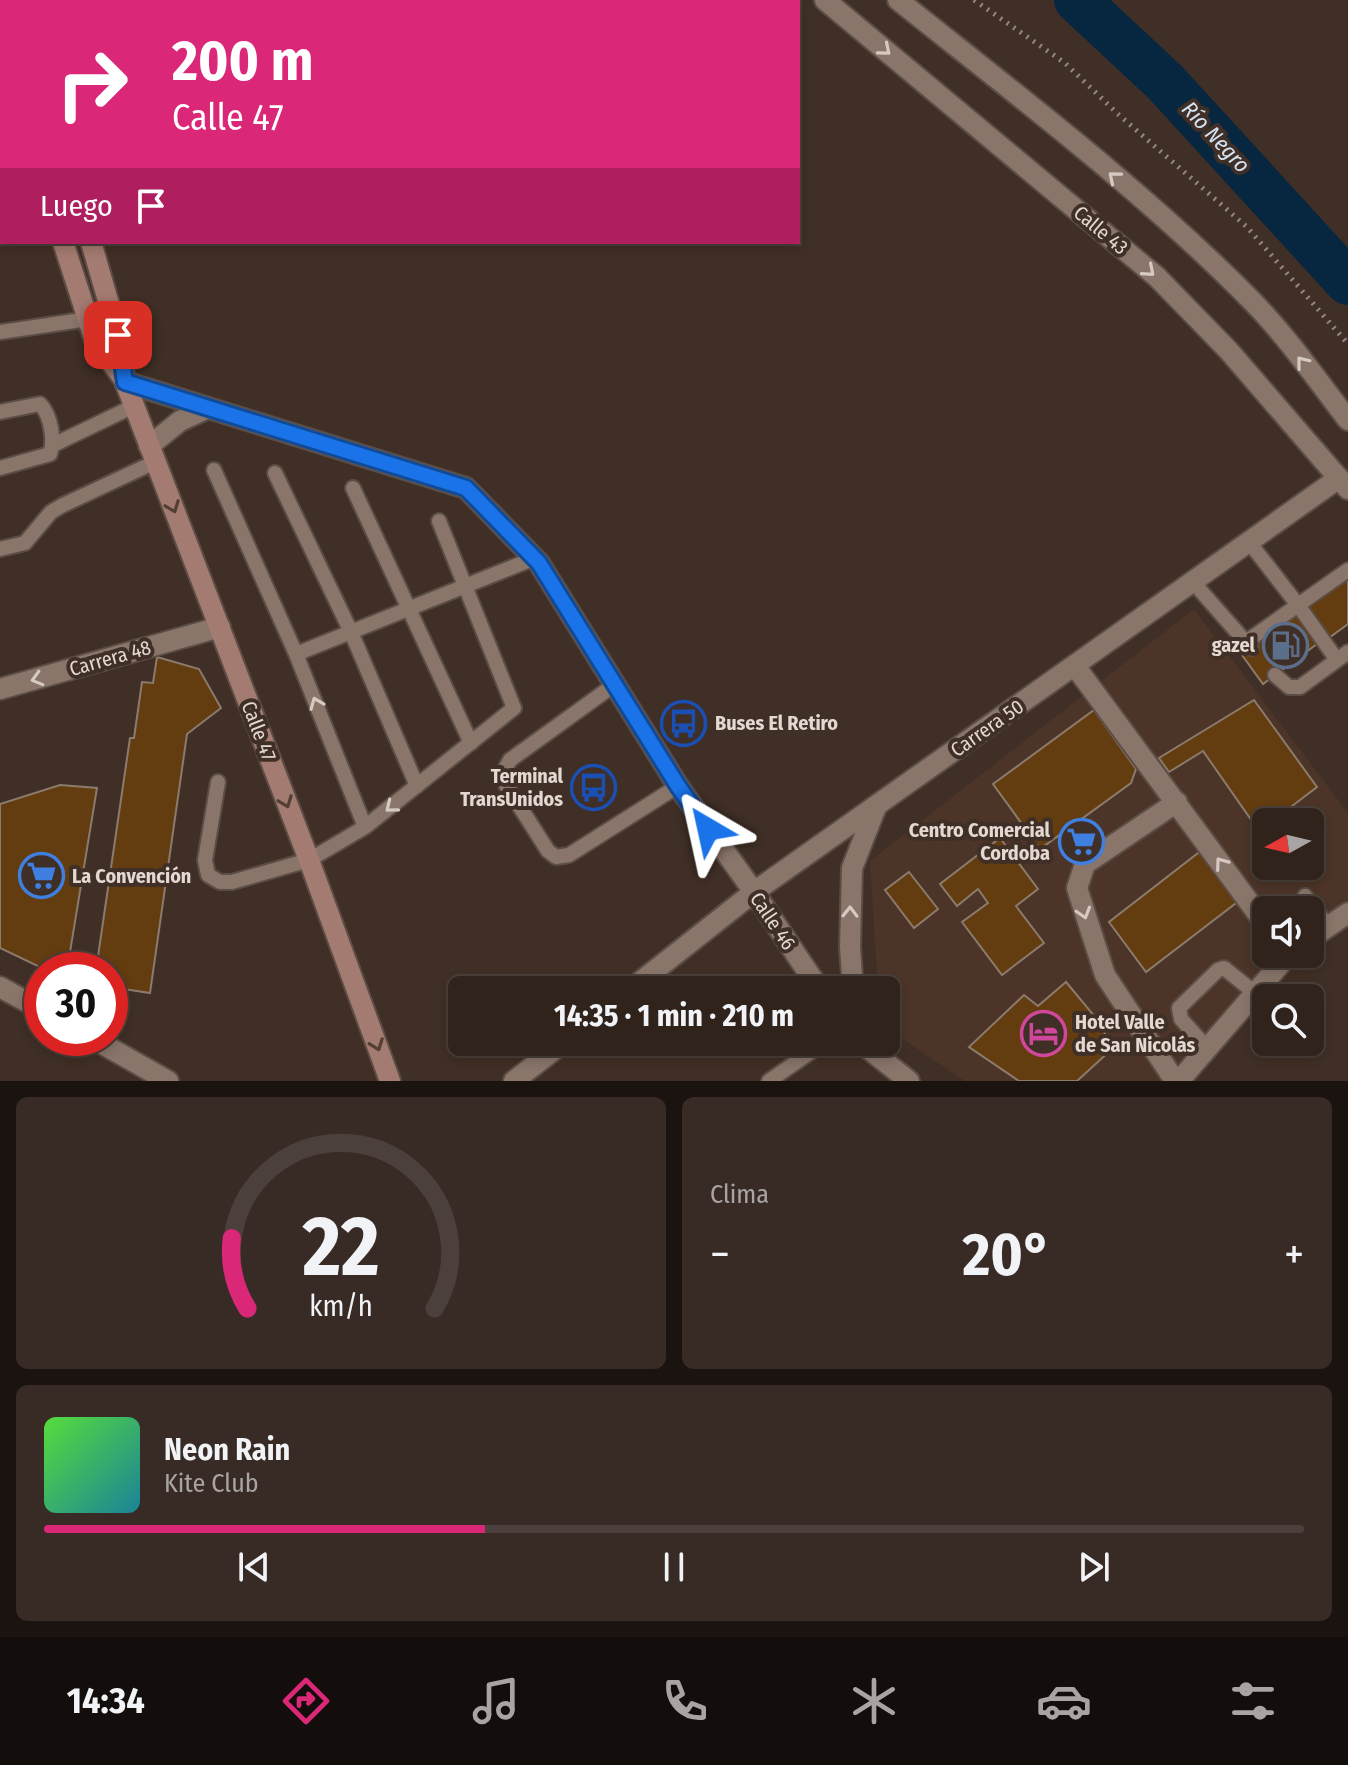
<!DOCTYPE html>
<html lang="es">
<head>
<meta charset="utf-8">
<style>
  body { margin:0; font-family:"Fira Sans Condensed",sans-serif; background:#382b25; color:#f1f3f6; height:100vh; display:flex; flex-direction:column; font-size:30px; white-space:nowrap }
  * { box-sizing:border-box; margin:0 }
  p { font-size:26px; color:#a8a4a3 }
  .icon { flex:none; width:44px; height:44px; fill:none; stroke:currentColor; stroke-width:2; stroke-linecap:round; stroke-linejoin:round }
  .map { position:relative; height:1081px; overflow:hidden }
  .panel { display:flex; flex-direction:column; gap:16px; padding:16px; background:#1a130f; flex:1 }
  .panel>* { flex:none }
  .top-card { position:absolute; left:0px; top:0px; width:800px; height:244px; box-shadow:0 4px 12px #0003,0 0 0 2px #4b403b; background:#db2777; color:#fff; overflow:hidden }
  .needle { width:52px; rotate:262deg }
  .tools { position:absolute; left:1252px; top:808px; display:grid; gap:16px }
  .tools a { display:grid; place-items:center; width:72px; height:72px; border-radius:12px; background:#30231c; box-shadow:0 4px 12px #0003,0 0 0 2px #4b403b; font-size:40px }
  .speed { position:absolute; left:24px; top:952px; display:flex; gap:16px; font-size:40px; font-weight:700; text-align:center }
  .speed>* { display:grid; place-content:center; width:104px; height:104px; border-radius:50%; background:#30231c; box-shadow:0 4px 12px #0003,0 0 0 2px #4b403b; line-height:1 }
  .speed .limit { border:12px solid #d22; background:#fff; color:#111 }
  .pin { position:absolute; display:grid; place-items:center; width:68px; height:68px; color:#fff; margin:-34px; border-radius:16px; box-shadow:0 4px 12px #0006 }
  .me { position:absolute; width:88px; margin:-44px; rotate:324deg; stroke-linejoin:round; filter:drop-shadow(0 0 6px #0008) }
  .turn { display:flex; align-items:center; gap:28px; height:168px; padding:0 40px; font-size:36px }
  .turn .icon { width:104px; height:104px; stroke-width:2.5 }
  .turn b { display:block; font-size:56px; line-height:68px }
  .then { display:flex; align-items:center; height:76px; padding:0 40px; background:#0003; gap:16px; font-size:30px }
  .big { font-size:60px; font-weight:700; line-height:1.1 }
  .panel .tile { flex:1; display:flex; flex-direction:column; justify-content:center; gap:12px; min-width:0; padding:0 28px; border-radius:12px; background:#382b25 }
  .panel .dial { align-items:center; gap:0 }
  .dial svg { height:208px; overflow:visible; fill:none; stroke:#4b403b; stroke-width:7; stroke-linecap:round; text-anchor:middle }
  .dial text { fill:#f1f3f6; stroke:none }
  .song { display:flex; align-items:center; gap:24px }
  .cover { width:96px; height:96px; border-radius:12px; background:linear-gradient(135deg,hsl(110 70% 55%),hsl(190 70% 35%)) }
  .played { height:8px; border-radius:4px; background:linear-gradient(90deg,#db2777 35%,#4b403b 35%) }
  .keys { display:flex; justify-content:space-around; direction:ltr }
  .heat { display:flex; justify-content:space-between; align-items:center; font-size:44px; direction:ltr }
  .panel .tiles { flex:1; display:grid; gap:16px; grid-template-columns:1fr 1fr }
  .tile:last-child { grid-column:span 2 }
  .trip { position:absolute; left:448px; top:976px; width:452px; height:80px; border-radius:12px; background:#30231c; box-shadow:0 4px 12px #0003,0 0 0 2px #4b403b; font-weight:700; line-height:80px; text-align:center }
  .dock { display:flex; height:128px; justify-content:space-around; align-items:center; background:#130e0b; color:#a8a4a3 }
  .dock .icon { width:56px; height:56px }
  .dock .active { color:#db2777 }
  .dock b { font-size:36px; color:#f1f3f6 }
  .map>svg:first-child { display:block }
  .built { fill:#4c3428; fill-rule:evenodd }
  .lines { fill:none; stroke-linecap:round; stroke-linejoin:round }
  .river { stroke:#07263f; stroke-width:46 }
  .building { fill:#633c10; stroke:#8b7b6c; stroke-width:2 }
  .service-casing { stroke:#5b4d45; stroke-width:18 }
  .pedestrian-casing { stroke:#5b4d45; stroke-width:24 }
  .minor-casing { stroke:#5b4d45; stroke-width:24 }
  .tertiary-casing { stroke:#5b4d45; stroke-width:24 }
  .secondary-casing { stroke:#5b4d45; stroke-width:24 }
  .path { stroke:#95877f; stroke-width:5; stroke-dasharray:2 6; stroke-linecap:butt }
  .service { stroke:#89756a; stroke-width:14 }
  .pedestrian { stroke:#89756a; stroke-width:20 }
  .minor { stroke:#89756a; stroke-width:20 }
  .tertiary { stroke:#89756a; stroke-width:20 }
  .secondary { stroke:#a47b70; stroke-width:20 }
  .oneway { stroke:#d6c9c2 }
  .oneway2 { stroke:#543e35 }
  .route-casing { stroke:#114b97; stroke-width:20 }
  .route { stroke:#1a73e8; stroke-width:14 }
  .labels { text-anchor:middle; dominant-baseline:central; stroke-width:8; stroke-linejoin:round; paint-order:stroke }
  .street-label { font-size:20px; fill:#e4d8d2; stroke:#402f26 }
  .poi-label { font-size:20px; font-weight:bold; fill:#e4d8d2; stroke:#402f26; text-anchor:end }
  .water-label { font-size:22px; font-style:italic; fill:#d3e2f1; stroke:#402f26 }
</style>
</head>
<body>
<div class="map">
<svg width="1348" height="1081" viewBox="0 0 1348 1081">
  <rect width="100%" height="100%" fill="#402f26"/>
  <path class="built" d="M1194,609L1348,813V907L1310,946V910H1266V954H1302L1177,1081H965L886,1028V990H878L870,861ZM1266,822H1310V866H1266Z"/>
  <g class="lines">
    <path class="river" d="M1077,0L1165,82L1348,282"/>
  </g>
  <path class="building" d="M1348,577V624L1326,640L1304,610Z
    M1300,613L1321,641L1263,684L1242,655Z
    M157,657L199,669L221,708L187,734L150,993L110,987V970H96L130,738H134L142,682L153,683Z
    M1254,700L1317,787L1271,822H1266V826L1259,831L1203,751L1169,772L1159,758Z
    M1094,710L1136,769L1131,783L1040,849L993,784Z
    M60,785L97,788L70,952L85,958L83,970H46L0,948V804Z
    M1000,838L1038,889L1016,906L1044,943L1002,975L962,922L988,903L978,889L957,906L940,884Z
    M1202,850L1240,900L1146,972L1109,922Z
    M909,872L938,909L914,928L885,890Z
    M1066,982L1096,1018L1113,1048L1077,1081H1019L969,1047L1024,995L1038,1006Z"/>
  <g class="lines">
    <defs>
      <path id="service" d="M0,332L88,319
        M0,412L40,404C51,415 55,441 50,454L0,468
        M53,445L134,406
        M214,470L296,654L365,827
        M275,473L351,632L417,786
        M353,488L471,743
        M1249,542L1298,605L1348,570
        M0,549L25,543L51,512L63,505L155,462
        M1193,582L1251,648
        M1246,642L1298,605L1337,660
        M296,654L535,558
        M1275,675L1289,687H1300L1348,652
        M614,685L510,760L504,771L506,785L548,851L556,857L569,855L678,786
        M218,782L205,860L208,875L220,882H232L309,860L365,827L514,708L439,521
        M1305,896L1328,926
        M1208,1049L1181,1019L1179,1008L1218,970L1224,968L1255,993
        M769,1081L825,1042"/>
      <path id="pedestrian" d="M0,987L42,1010
        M92,1038L168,1081"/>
      <path id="minor" d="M125,382L466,488L539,563L678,786L754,892L820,990
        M149,446L180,421L208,408
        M1075,666L1266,925
        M0,689L220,627
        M1310,939L1348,913
        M630,990L754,892L1339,478
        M853,990L850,947L852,868L876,807
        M860,1042L909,1081
        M514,1081L564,1042
        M1175,1081L1105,975L1077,888L1085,864L1177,802
        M1179,1081L1289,954"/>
      <path id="tertiary" d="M825,0L1157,277L1229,351L1348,489
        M898,0C1018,96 1145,192 1253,302C1288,338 1318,381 1348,420
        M0,234L2,233"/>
      <path id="secondary" d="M158,2L160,0
        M0,44L2,51
        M63,242L95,341L123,378
        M91,242L118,335L125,382L309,860L390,1081"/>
    </defs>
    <use href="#service" class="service-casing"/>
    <use href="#pedestrian" class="pedestrian-casing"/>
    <use href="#minor" class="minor-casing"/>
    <use href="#tertiary" class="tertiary-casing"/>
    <use href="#secondary" class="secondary-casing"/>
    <path class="path" d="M974,0L1065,63L1119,115L1247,227L1348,344"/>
    <use href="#service" class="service"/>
    <use href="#pedestrian" class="pedestrian"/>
    <use href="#minor" class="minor"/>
    <use href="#tertiary" class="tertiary"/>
    <use href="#secondary" class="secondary"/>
  </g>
  <defs><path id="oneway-chevron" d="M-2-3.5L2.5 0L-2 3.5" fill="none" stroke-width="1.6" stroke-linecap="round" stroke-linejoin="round" transform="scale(2)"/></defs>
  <g class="oneway">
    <use href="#oneway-chevron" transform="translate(885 50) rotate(40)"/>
    <use href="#oneway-chevron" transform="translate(1114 177) rotate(-140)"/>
    <use href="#oneway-chevron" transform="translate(1149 271) rotate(41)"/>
    <use href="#oneway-chevron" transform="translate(1302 362) rotate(-129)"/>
    <use href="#oneway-chevron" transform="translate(37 679) rotate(164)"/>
    <use href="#oneway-chevron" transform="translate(316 703) rotate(-112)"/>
    <use href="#oneway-chevron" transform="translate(391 807) rotate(141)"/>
    <use href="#oneway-chevron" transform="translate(1221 863) rotate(-126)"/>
    <use href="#oneway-chevron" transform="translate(850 912) rotate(-89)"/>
    <use href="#oneway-chevron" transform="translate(1084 913) rotate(73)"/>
  </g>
  <g class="oneway2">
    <use href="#oneway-chevron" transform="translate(173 507) rotate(69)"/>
    <use href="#oneway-chevron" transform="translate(286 802) rotate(69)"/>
    <use href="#oneway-chevron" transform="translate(377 1045) rotate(70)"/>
  </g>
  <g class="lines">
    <defs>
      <path id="route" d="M118,335L125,382L466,488L539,563L678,786L708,829"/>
    </defs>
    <use href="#route" class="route-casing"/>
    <use href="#route" class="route"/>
  </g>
  <defs>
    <symbol id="fuel-ring" viewBox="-11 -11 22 22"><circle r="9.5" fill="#402f26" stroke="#5c6f8a" stroke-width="1.5"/><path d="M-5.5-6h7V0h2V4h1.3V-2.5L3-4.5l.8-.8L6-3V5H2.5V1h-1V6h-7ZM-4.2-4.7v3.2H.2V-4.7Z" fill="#5c6f8a"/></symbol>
    <symbol id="bus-ring" viewBox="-11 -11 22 22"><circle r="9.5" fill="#402f26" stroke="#1a4fb4" stroke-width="1.5"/><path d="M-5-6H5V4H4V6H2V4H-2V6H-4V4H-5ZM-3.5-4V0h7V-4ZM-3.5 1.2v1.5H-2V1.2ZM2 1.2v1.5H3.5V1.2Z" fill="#1a4fb4"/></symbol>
    <symbol id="supermarket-ring" viewBox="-11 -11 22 22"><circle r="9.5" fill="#402f26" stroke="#3f7fe0" stroke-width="1.5"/><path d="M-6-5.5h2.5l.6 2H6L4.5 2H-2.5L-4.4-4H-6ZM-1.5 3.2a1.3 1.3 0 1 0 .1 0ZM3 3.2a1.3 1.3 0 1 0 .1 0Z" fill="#3f7fe0"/></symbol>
    <symbol id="hotel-ring" viewBox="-11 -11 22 22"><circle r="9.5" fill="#402f26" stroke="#d1479c" stroke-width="1.5"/><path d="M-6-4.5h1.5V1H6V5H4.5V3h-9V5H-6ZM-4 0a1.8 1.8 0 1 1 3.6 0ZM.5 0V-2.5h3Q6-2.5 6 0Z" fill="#d1479c"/></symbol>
  </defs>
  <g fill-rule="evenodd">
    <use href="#fuel-ring" x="1260" y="620" width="51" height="51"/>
    <use href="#bus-ring" x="658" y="698" width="51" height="51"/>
    <use href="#bus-ring" x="568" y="762" width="51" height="51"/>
    <use href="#supermarket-ring" x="1056" y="816" width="51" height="51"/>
    <use href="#supermarket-ring" x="16" y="850" width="51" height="51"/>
    <use href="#hotel-ring" x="1018" y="1008" width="51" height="51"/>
  </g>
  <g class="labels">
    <g class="street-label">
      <text transform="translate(1101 230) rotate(40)">Calle 43</text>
      <text transform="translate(110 658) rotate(-16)">Carrera 48</text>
      <text transform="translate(987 728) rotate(-35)">Carrera 50</text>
      <text transform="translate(259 731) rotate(69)">Calle 47</text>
      <text transform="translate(773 921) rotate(56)">Calle 46</text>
    </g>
    <g class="poi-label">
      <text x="1255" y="645">gazel</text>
      <text x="715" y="723" text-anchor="start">Buses El Retiro</text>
      <text x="563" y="776">Terminal<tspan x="563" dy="23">TransUnidos</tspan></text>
      <text x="1050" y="830">Centro Comercial<tspan x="1050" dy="23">Cordoba</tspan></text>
      <text x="72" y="876" text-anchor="start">La Convención</text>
      <text x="1075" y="1022" text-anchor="start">Hotel Valle<tspan x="1075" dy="23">de San Nicolás</tspan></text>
    </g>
    <g class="water-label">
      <text transform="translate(1216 137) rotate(47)">Río Negro</text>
    </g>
  </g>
</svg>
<div class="tools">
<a><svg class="needle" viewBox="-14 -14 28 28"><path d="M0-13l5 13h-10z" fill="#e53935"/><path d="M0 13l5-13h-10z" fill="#a8a4a3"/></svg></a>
<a><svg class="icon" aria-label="sound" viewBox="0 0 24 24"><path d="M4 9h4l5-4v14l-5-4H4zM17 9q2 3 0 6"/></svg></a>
<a><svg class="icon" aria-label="search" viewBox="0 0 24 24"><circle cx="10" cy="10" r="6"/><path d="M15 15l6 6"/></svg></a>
</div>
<div class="speed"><div class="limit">30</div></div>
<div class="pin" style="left:118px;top:335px;background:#d93025"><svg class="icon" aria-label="arrive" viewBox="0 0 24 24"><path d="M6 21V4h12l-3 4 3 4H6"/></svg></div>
<svg class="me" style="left:708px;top:829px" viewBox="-20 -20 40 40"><path d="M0-17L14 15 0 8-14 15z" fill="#1a73e8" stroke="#fff" stroke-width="4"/></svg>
<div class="trip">14:35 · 1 min · 210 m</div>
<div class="top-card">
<div class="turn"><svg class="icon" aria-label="right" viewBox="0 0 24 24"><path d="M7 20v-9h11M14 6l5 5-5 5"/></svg><div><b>200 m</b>Calle 47</div></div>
<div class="then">Luego<svg class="icon" aria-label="arrive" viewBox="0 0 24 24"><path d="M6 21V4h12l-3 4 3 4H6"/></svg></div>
</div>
</div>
<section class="panel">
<div class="tiles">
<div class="tile dial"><svg viewBox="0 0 100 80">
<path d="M14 69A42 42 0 1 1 86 69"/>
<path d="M14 69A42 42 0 0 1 8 42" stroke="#db2777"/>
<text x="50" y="56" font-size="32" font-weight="700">22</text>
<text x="50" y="72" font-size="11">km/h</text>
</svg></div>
<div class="tile"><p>Clima</p>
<div class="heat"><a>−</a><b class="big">20°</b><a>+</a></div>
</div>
<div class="tile">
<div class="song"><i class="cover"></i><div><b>Neon Rain</b><p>Kite Club</p></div></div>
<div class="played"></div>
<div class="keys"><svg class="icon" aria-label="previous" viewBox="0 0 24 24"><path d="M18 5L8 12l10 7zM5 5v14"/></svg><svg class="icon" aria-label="pause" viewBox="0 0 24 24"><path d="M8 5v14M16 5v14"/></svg><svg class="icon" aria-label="next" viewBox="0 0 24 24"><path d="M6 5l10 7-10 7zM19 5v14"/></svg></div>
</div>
</div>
</section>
<nav class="dock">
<b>14:34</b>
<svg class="icon active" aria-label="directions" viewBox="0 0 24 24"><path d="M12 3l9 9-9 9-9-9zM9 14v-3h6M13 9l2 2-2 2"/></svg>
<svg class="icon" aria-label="music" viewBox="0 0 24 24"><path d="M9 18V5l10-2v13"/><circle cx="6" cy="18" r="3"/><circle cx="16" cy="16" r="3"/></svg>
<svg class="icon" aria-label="phone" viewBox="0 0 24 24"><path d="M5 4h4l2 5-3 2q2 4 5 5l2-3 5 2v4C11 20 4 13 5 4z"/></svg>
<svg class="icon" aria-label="climate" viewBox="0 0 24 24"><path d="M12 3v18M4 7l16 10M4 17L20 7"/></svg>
<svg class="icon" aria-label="car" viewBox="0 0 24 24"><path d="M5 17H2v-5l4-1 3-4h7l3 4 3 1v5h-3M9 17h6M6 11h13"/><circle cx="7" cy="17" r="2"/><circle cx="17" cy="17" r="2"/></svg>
<svg class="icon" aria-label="filters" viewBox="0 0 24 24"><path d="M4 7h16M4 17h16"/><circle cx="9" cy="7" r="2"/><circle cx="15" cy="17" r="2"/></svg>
</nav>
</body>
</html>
